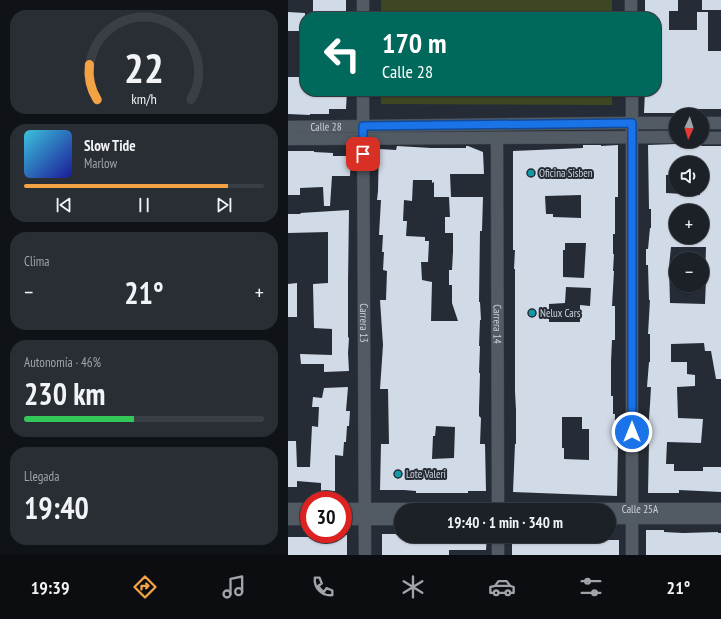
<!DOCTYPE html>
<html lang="es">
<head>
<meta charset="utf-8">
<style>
  body { margin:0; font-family:"PT Sans Narrow",sans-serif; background:#292e34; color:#f1f3f6; height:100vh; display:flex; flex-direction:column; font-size:15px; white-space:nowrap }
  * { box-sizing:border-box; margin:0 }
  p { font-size:13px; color:#a0a3a8 }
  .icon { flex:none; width:22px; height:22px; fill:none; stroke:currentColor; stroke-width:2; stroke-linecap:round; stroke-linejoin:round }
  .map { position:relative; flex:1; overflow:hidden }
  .details { display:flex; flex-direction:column; gap:10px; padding:10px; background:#0f1216; width:288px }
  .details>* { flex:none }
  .guide { position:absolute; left:12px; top:12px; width:361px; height:84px; border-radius:16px; box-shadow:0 1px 3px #0004,0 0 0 1px #3a3e45; background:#00695c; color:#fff; overflow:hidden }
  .needle { width:26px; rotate:184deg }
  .tools { position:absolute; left:381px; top:108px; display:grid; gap:8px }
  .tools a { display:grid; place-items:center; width:40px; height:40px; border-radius:50%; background:#1c2128; box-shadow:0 1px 3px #0004,0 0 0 1px #3a3e45; font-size:20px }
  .speed { position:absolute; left:12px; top:491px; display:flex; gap:8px; font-size:20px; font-weight:700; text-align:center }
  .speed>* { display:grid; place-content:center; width:52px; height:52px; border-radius:50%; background:#1c2128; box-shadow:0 1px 3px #0004,0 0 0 1px #3a3e45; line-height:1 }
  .speed .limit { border:6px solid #d22; background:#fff; color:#111 }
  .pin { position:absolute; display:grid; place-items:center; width:34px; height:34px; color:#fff; margin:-17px; border-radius:8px; box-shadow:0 2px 6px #0006 }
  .me { position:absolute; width:44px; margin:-22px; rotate:0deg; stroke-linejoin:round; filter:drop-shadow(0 0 3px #0008) }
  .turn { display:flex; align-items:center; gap:14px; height:84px; padding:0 16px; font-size:18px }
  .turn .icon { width:52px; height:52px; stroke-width:2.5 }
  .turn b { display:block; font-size:28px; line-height:34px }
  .big { font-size:30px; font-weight:700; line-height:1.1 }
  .details .card { flex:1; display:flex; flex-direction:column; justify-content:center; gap:6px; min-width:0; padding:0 14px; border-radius:16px; background:#292e34 }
  .details .dial { align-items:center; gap:0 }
  .dial svg { height:104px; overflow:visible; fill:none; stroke:#3a3e45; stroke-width:7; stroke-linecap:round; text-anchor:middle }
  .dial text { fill:#f1f3f6; stroke:none }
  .song { display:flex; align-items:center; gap:12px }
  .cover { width:48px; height:48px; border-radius:6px; background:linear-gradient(135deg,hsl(190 70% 55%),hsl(240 70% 35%)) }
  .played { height:4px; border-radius:2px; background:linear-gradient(90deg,#f4a344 85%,#3a3e45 85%) }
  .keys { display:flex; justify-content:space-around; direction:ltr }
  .heat { display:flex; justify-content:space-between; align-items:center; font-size:22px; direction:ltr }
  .charge { height:6px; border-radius:3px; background:linear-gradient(90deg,#34c759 46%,#3a3e45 0) }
  .trip { position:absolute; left:106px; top:503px; width:222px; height:40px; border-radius:20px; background:#1c2128; box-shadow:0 1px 3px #0004,0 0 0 1px #3a3e45; font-weight:700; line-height:40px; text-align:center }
  .tab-bar { display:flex; height:64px; justify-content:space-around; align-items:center; background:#0b0d10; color:#a0a3a8 }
  .tab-bar .icon { width:28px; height:28px }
  .tab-bar .on { color:#f4a344 }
  .tab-bar b { font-size:18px; color:#f1f3f6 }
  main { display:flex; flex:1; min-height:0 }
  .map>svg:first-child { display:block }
  .green { fill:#3d4822 }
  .building { fill:#d1dae7; fill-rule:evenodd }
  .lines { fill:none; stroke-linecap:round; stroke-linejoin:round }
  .street-casing { stroke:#444a52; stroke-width:13 }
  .secondary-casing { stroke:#444a52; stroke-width:13 }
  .street { stroke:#525a64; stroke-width:12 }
  .secondary { stroke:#525a64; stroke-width:12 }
  .route-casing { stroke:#114b97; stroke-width:10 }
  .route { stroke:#1a73e8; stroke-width:7 }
  .culture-dot { fill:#0f9aa8; stroke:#262c36; stroke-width:1.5 }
  .labels { text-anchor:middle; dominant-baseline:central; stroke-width:4; stroke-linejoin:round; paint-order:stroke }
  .street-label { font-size:11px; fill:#ced3d9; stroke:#262c36 }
  .poi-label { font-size:11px; fill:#ced3d9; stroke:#262c36; text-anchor:start }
</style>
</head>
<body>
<main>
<section class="details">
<div class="card dial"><svg viewBox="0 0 100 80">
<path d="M14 69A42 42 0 1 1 86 69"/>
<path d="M14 69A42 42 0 0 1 8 42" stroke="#f4a344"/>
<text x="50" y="56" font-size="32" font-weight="700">22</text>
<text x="50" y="72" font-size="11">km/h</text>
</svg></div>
<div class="card">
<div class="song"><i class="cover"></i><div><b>Slow Tide</b><p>Marlow</p></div></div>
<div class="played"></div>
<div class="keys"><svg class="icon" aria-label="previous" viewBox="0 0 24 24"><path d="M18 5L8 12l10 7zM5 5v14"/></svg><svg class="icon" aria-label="pause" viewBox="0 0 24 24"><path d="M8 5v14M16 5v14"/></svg><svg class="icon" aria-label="next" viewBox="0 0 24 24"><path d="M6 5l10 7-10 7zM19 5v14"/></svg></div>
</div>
<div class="card"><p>Clima</p>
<div class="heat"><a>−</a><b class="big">21°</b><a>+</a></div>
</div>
<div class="card"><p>Autonomía · 46%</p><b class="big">230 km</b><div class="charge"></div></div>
<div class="card"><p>Llegada</p><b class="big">19:40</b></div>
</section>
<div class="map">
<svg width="433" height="555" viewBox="0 0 433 555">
  <rect width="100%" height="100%" fill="#262c36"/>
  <path class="green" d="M93,0H324V17H93Z
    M93,91H324V105L93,104Z"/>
  <path class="building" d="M25,0H58V17H25Z
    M357,0H390V11H381V30H409V12H420V51H433V109H392V113H356L357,91H368V17H357Z
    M414,0H433V10H414Z
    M0,12L17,13V29H14V31H0Z
    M0,77H17V91H59L58,109H41V114H22V115L0,114Z
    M392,143H409L414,146H433V379H428L423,351H417L416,343L383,344V362H399V374L407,375V386L389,387L390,418L415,419L413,443L379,442L378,464H386V471H415V467H433V492L391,490V493H360L361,442H359L362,405L363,387H359L361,362H362V334H360L362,300H361L360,265H358V249H360L362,228H363V209H361L360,145L388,144ZM388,163H414V192H412V195L378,193V175H388ZM388,209L412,210V211H414V237H388ZM383,247H418L417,279H418L417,304L382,303L381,266Z
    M295,145H313V146L330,145V197H327V234H325V254H326L325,271H326L324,306H327V340H324L323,362V396H325V414H327V432H329V447L330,448L329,496L225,492L227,444H228V410L227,392V269H226L227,250H225V151L295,148ZM293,195V218L265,217V214H258L257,196ZM277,243H298L296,278L275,277V250H277ZM278,287L303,288L302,306L292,305V322H261V304L277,303ZM274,417H294V429H301V460L276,459V448H274Z
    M109,146L143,148H178V146H180L195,152L196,174H162L163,197H195L194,231H192L191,302H192L193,320H192L191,346H192L191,373H192L191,409V416L193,418L192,444H197L198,491H180V493H128V491L116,490H92L93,444H101L100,389H92L95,345L92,300H98L99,271L95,270L96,252H94L95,235H91L93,200H89L90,191L91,149L108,150ZM125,180H144V183L146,182V197H161L162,217H157V233H165V252L164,270H161V285H164V303L170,321H143L144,282L134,280L133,262H140L141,241H137V237L118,236L119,221H115L116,200L124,201ZM148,426L167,427L166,458L144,459L145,436H147Z
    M0,151H26V152L45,153V156H63L62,176H44L42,206H36L35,187L12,188V195H0Z
    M61,210L60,283V337L61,338L60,353L61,371L36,372V364H13L12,354L44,355V329L26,328L25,284L40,283V232L0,233V214H13L12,213Z
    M9,283V317H0V284Z
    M60,387L58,411H62L61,426H59L58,442H56L55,456L47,455V491H33V483L9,481V487H0V441H8L9,467H22L24,426L30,427L31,407H24L25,397L34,398L36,388Z
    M358,530H376V532L395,533L430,532V533H433V555H358Z
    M94,534H108V535H113V536H199L198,550H161V555H94Z
    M39,535H59V555H0V537H39Z
    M224,536H313V540H331V555H224Z"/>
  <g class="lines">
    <defs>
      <g id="street">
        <path d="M75,0V17"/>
        <path d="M343,0V17"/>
        <path id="s1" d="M75,91L77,555"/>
        <path d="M344,91V555"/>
        <path d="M414,123H433"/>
        <path id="s2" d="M0,127L333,123H388"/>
        <path id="s3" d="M209,138L210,510"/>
        <path d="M414,138H433"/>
        <path d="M0,139L388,137"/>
        <path d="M210,536V555"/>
      </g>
      <g id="secondary">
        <path d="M0,509H21"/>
        <path id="s4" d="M55,509H433"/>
        <path d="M321,518H433"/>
        <path d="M0,519H21"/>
        <path d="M55,519H113"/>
      </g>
    </defs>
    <use href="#street" class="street-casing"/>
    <use href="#secondary" class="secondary-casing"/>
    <use href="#street" class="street"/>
    <use href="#secondary" class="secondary"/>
  </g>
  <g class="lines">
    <defs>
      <path id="route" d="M75,154V126L344,123V432"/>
    </defs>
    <use href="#route" class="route-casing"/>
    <use href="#route" class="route"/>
  </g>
  <g class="culture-dot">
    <circle cx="243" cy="173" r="4"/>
    <circle cx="244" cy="313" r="4"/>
    <circle cx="110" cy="474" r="4"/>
  </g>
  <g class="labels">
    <g class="street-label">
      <text stroke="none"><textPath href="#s2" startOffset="38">Calle 28</textPath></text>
      <text stroke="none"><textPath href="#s1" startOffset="232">Carrera 13</textPath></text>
      <text stroke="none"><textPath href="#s3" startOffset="186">Carrera 14</textPath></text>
      <text stroke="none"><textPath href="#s4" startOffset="297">Calle 25A</textPath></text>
    </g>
    <g class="poi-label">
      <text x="251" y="173">Oficina Sisben</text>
      <text x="252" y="313">Nelux Cars</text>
      <text x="118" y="474">Lote Valeri</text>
    </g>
  </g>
</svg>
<div class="tools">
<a><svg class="needle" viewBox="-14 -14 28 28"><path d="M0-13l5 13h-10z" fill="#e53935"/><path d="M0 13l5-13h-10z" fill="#a0a3a8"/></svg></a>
<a><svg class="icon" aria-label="sound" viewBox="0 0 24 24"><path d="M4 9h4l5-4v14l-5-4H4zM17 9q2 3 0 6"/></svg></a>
<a>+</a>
<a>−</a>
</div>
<div class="speed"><div class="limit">30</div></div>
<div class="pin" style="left:75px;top:154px;background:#d93025"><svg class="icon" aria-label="arrive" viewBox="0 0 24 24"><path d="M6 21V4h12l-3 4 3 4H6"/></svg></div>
<svg class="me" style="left:344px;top:432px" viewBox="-20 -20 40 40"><circle r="17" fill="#1a73e8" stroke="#fff" stroke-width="3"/><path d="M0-11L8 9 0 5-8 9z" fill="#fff"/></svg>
<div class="trip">19:40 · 1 min · 340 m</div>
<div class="guide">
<div class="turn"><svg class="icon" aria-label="left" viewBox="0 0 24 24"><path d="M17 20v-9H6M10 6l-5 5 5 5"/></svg><div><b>170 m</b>Calle 28</div></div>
</div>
</div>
</main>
<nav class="tab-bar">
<b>19:39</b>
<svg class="icon on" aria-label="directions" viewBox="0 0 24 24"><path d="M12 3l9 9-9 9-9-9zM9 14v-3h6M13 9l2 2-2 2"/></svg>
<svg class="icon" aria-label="music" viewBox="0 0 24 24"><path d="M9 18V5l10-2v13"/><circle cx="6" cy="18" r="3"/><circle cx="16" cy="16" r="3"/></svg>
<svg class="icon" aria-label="phone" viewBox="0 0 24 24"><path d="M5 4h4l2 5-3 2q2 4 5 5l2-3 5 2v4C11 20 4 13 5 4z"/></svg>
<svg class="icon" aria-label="climate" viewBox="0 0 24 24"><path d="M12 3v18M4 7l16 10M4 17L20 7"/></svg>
<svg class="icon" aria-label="car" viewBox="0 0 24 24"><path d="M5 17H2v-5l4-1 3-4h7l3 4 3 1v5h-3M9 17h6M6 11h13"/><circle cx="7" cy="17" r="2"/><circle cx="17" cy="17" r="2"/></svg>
<svg class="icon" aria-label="filters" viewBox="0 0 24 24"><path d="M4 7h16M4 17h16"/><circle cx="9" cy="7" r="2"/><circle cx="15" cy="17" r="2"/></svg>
<b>21°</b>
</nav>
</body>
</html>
